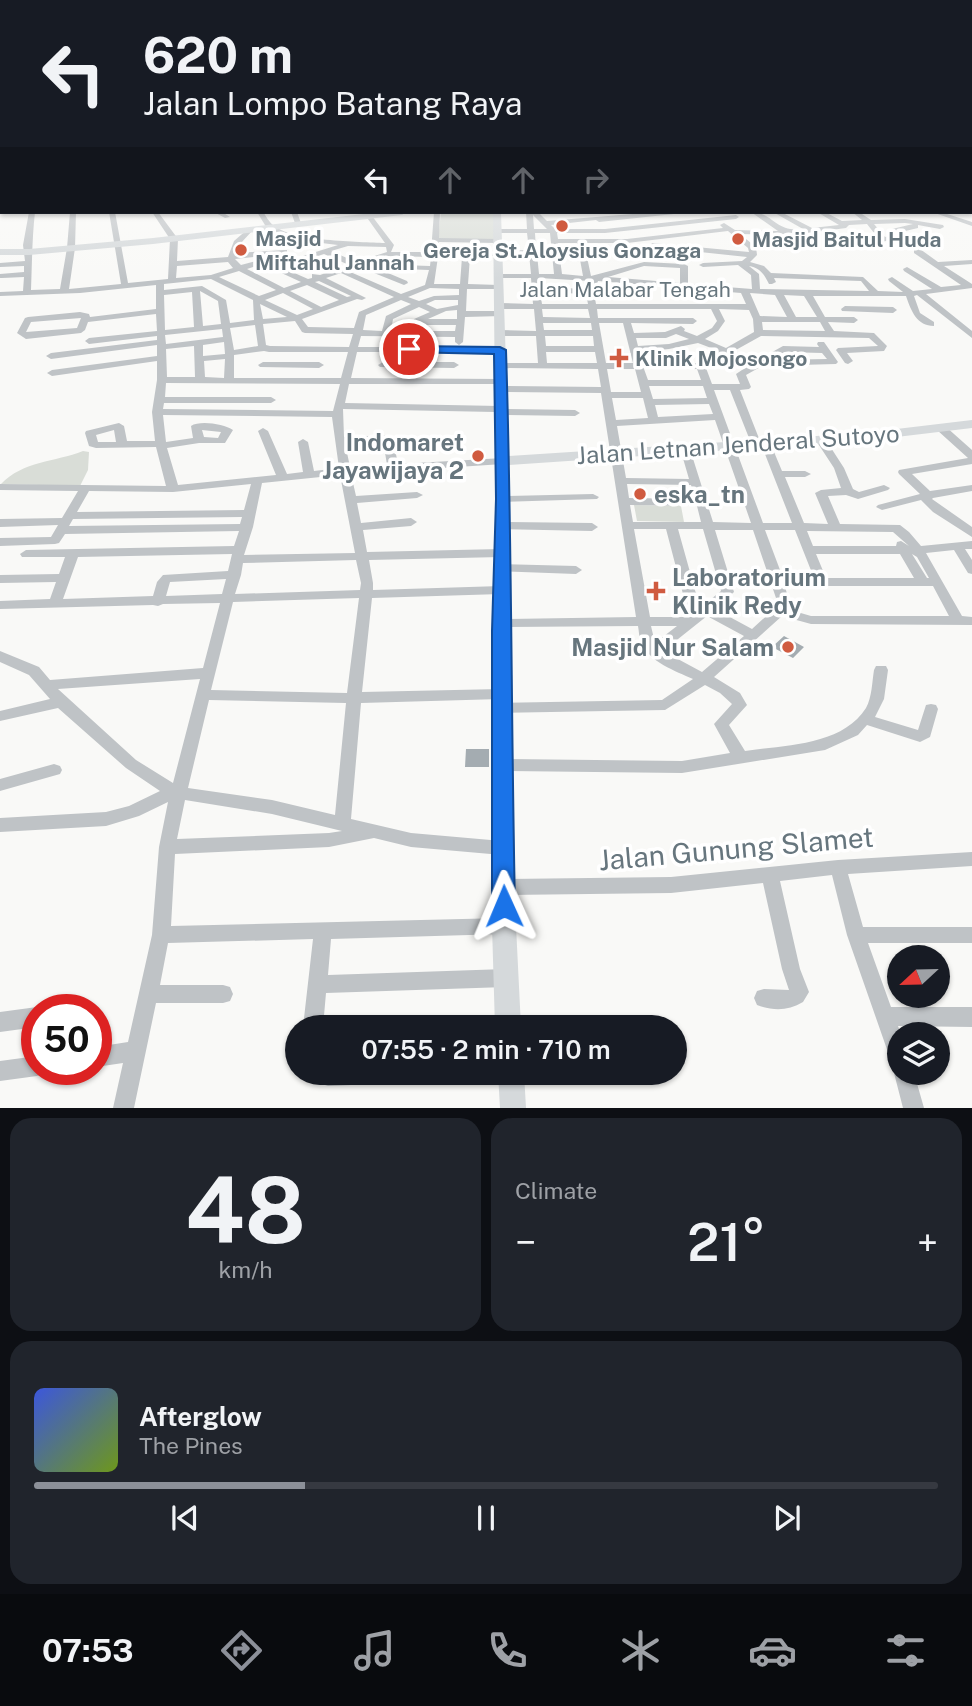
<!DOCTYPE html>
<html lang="en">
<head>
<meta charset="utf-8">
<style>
  body { margin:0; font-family:"Public Sans",sans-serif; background:#20242c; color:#f1f3f6; height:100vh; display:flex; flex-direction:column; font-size:26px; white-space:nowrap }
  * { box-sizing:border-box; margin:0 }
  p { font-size:23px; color:#9ea1a6 }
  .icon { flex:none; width:38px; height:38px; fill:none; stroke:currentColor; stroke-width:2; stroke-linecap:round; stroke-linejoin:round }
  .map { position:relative; height:1108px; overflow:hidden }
  .panel { display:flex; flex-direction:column; gap:10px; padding:10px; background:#0d0f14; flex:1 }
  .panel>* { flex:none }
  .top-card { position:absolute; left:0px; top:0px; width:973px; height:214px; box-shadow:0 2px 5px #0004; background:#171b24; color:#f1f3f6; overflow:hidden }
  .needle { width:46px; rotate:248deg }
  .controls { position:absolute; left:887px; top:945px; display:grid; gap:14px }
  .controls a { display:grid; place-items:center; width:63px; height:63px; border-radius:50%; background:#171b24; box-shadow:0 2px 5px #0004; font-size:35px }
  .speed { position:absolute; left:21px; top:994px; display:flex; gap:14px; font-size:35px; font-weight:700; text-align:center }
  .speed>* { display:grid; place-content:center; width:91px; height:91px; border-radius:50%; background:#171b24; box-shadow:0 2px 5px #0004; line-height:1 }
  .speed .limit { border:10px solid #d22; background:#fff; color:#111 }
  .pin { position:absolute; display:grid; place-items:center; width:60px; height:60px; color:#fff; margin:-30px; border:4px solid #fff; border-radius:50%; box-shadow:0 2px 7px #0007 }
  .me { position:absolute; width:77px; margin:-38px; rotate:359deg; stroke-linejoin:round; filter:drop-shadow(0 0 5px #0008) }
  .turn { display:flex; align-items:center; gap:24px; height:147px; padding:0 28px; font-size:32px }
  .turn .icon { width:91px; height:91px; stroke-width:2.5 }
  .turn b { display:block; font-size:49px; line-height:60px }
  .lanes { display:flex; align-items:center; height:66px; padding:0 28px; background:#0003; justify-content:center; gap:35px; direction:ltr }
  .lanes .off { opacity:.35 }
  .big { font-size:52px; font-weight:600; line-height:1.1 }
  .panel .tile { flex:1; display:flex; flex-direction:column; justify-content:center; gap:10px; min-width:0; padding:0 24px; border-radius:21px; background:#20242c }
  .panel .dial { align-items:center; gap:0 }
  .dial b { font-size:91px; line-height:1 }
  .song { display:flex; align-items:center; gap:21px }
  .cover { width:84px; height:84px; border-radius:10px; background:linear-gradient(135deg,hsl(230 70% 55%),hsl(80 70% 35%)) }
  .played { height:7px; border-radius:4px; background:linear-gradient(90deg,#8c9099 30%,#363941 30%) }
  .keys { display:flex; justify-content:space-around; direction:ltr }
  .heat { display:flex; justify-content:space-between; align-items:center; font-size:38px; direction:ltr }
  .panel .tiles { flex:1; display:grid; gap:10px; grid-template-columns:1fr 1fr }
  .tile:last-child { grid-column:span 2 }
  .trip { position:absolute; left:285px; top:1015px; width:402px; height:70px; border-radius:35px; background:#171b24; box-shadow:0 2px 5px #0004; font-weight:600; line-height:70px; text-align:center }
  .tab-bar { display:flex; height:112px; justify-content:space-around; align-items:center; background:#090b0e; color:#9ea1a6 }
  .tab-bar .icon { width:49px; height:49px }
  .tab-bar .current { color:#8c9099 }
  .tab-bar b { font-size:32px; color:#f1f3f6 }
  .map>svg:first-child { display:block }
  .green { fill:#d9ddd7 }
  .building { fill:#a4acb1 }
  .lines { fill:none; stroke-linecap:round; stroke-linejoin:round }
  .minor { fill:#bfc3c6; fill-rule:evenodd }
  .major { fill:#d5d9db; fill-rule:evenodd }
  .highway { fill:#d5d9db; fill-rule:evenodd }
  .route { fill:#1a73e8; stroke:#114b97; stroke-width:2 }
  .poi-dot { fill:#d05b40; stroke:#fff; stroke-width:2.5 }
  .labels { text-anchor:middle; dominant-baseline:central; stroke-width:7; stroke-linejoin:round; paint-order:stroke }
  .far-poi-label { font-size:21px; font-weight:bold; fill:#67767e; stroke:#fff; text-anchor:start }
  .far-street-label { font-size:21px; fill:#67767e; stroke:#fff }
  .poi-label { font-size:24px; font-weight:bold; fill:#67767e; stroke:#fff; text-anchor:end }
  .street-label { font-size:24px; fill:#67767e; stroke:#fff }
  .near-street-label { font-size:28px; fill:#67767e; stroke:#fff }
</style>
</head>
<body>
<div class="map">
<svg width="972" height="1108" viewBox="0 0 972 1108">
  <rect width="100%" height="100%" fill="#f9f9f7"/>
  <path class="green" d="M441,212H495V240H438Z
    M83,451L89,452L88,470L80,486L1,484C23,461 55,462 83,451Z
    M634,505L681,506L684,522L637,521Z"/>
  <path class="building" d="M784,636L804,647L793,658L772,647Z
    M466,749H489V767H465Z"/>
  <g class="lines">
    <path class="minor" d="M971,131H972L971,136Z
      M971,145H972V149H971Z
      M2,153V157L0,158V154Z
      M0,189H2V193H0Z
      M971,194H972V198H971Z
      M0,204H2V208H0Z
      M29,212H35C32,239 32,264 31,290L60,289L67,248L70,212H76L75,248L69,289L121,284L109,212H115L128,283L168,279L170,239L152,212H158L178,239L177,261L228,257L234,241L249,228L253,230L240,244L237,253L284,250H287V254L280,255L287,261L338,245L289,239L268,230L257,212H263C266,216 269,222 273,225C290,241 360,242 385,243L363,212H369L394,245L391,252H431L434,212H440L439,238L498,239L502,241L498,243L439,242V252L494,253L498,251L529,250L527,233H497L493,231L497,229H527L526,212H538L547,221L657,212H677L674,214L599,222L596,220L551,225L555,229H605L736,215L739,217L736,219L605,233H557L558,239H627L723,228L720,225L724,223L735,230L778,231L751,212C773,212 775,233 803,229L773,212H781L812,228L839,225L817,212H825L842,221L862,220L852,212H859L871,220L905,219L943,225L944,227L940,229L918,225V228L901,232L906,235L905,237L847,249H844V245L878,238L867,224L849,225L846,228L792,235L740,234L751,243H768V247H756L757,255L750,262L764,266L771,273L863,277L878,291L903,292L889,281L888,279L892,277L913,291L932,289L904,271L903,269L907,267L941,287L961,285L914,253V249H920L938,262L972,260V264L944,266L972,284V288L926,294L972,331V338L917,295L914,296L920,313L934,322V326C917,326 911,311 906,296H813L825,317H854L858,320L854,323L828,322L834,331L874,333L887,346L884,351L847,353L853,361L848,364L845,363L836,350L838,348L878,346L869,338L761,336L734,351L758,360L783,346L819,347L817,344L818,342H824L838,362L836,364L762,366L746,375L751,387L749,389L740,390L760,441L769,440L782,471H805L811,474L805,477H785L804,523L828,524L815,493L821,490L841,488L834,468L815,439L820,436L824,437L844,468L853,489L859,492L884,485L890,488L888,490L858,499L846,495L828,496L840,524L900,525L909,532L921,546L972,541V549H965L972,560V574L968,573L954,550L926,553L962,616L972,617V625L811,624L782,616L714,677L740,693L747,705L729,725L745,751C784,745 842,746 866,708C872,697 872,682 874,670L876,666H886L888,670L884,699L875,717L918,730L926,705L931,704L936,705L938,709L930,737L920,742L867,725L858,735L825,750L682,773L503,771L497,769L495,765L497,761L503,759L682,761L730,753L714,724L732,704L720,693L705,685L665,710L501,713L496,712L494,708L496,704L501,703L662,700L693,679C675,671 650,662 641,643C639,638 639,631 638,626L502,627L497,626L495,623L497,620L502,619L636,617L601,393L500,392L495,389L500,386L601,387L598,369L497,368L495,366L500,363H538L536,336H500L496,333L500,330L536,331L534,309H499L495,306L499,303L533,304L531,278H498L494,276L498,274H531L529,254L470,257L468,284L499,285L503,287L499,289H467L466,311H499L503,314L502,316L465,317L463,342L459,345L455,342V337L361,336L358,347H500L503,348V352H357L351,378L500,379L505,382L503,384H349L345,403L499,406L504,409L575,410L580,413L575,416L500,415L495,412L343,409L344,437L392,435L398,464L503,458L508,461L503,464L351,474L356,496L417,492L423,495L417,498L357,503L361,523L411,518L417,522L411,526L363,530L367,552L501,549L507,553L501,557L369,560L373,583V590L501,586L507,590L501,594L372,598L362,692L501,689L506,690L508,694L506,698L501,699L361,703L351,819L411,833L502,841L508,843L510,848L508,853L502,855L411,847L374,838L329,847L175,854L171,926L504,918L510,920L513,926L510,932L504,934L331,939L328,975L506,969L513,972L515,978L513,984L506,987L326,993L323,1027H303L313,939L168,943L160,985H223L230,987L233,994L230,1001L223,1003H156L134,1108H113L123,1063L96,1067V1047L128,1042L152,935L159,847L168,802L139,816L106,826L0,832V818L106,812L129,806L160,791L126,768L58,708L0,721V711L50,699L29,675L0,662V651L39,667L50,680L203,668L220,603L163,604L158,606L153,605L0,609V601L50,599L56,582L0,583V575L59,574L65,557H22L20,554L26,550L234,546L239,531L65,534L59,543L55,544L0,546V538L51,537L58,525L0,527V519L62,518L78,491L0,490V484L166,486L156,447L96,448L89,446L85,433L86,431L119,423L124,426L127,441H155L152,412L157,380V361L52,376L47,373L52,370L157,356V345L51,359L46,356L51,353L157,340V336L89,344L85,341L89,338L157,331L156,314L88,322L85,330L81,333L26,339L17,333L25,318L28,317L80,312L89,314L90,317L156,309V285L80,293L0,296V292L23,291L24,277L2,278H0V274L24,272V266L0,267V263L25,261L23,245ZM533,215L547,229H534ZM905,223L913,224L892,229L891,231L895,234L885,237L874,224ZM728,231L748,248L749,252L653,243L649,245L653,247L747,257L742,261L703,263L699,265L703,267L738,265L751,275L752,289L688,284V266L684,264L644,262L591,276L584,243H627ZM535,233H550L554,274H539L537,254L539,252L536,250ZM558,243H577L583,276L562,274ZM348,246L386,247L387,252L356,262L331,251ZM324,254L349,265L320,275L312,274V278L308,279L263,259L241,265L235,259L272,255L275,261L292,268L296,266L293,264ZM389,256L431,257L430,266L401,265L381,270L366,264ZM438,257H462L460,284H434ZM228,262L233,268L211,275L176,278L177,266ZM262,264L301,282L284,288L247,269ZM644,266L680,268V283L608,277ZM749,266C760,268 764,274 769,284H772L776,282L774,278L861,281L869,291L760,289L759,274ZM359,267L404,285L408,283L407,281L388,273L401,269L429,270L425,285L401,294L348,271ZM239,271L276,290L259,296L219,277ZM341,273L394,297L359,312L354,328L308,327L302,319L357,299L362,300L366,298L326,278ZM539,278L590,281L587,289L540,287ZM211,279L253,300L254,320L230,323L226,300L202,286L164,290V284ZM319,281L351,296L347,297L315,282ZM598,281L741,293L746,304H596L594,293ZM307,285L339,300L321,307L290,291ZM430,288L459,289V295L434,296L419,301L408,297ZM200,291L218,301L221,324L203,326ZM192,292L194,327L165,330L164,295ZM540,292L586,294L588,304H542ZM283,293L313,309L297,315L265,300ZM750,293L775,295L787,317L760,316ZM784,295L804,296L817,317H796ZM401,300L411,304L386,316L382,331L363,330L366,315ZM435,300H458V305L437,309L426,304ZM260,304L287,317L263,319ZM419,307L430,312L414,319L410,331H391L393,319ZM542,309H588L590,318L543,317ZM597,309H711L717,321L712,328L697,336L684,331L685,329L681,326L665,332L634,333L631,323L693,324L697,321L693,318H598ZM719,309L749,310L753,319L754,332L726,348L705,339L718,331L725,321ZM457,310V319H428L446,311ZM81,318L77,328L26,332L31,322ZM295,321L302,332L305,333L353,334L349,347L270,346L266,345L263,324ZM762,322H820L825,331L763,330ZM543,323H591L592,330H544ZM599,323H623L633,363H606ZM255,325L258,346L234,350L230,328ZM420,325H456L455,331H419ZM222,329L223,337L166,344L165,335ZM676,334L689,339L669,344L638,346L636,338H666ZM545,336H593L594,346H546ZM224,342L225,354L203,356V345ZM698,343L719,351L699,363H643L639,352L669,349ZM194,346L195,377H167L166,349ZM264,351L269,352H348L341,378H234V355ZM546,352H595L597,363H547ZM785,352L822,353L827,359L771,360ZM727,354L751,364L736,374L740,384H712L706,368L707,366ZM225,359L224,378L205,377L204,361ZM607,369H635L641,392H611ZM644,369H697L701,380H648ZM166,383L340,384L333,411L163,409L164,403H271L276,400L271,397H165ZM649,386H703L707,398L653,399ZM714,390H730L751,443L756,446L761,444L792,523H763ZM612,398H643L648,418L616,420ZM709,404L713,414L658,417L655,405ZM163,415L332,417L339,468L314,471L308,442L303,439L298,442L303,472L287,474L268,431L263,428L258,431L276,475L178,485L167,448L199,443H225L233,430C224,424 200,420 191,426L193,438L166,442ZM715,420L751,523L713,522L689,446L685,445L680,448L689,479L626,478L617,426ZM114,430L116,442H98L96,435ZM202,430L221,432L218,438L204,437ZM383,440L387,465L350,467L345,443ZM340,475L355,553L244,555L253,527L262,483ZM251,484L244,510L77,512L89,491L173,492ZM627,484L691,485L695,499L629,498ZM630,505L697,506L701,522H633ZM242,517L240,524L69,526L73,519ZM634,529H666L689,617H650ZM678,529H703L721,591L700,608ZM715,530H753L776,598L774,609L752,629L715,609L734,592ZM765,530H795L814,578H783ZM807,531L893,532L909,546L901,541L897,542L896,546H813ZM232,554L228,571L163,575L157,582L153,596L63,599L78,557ZM816,554H900L914,578H826ZM912,554L917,557L929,578H927ZM356,560L361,583L360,590L235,594L241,575L243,563ZM226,579L222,594L166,596L170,582ZM785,586H933L949,616H811L787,609L788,598ZM359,598L347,693L211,690L233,602ZM707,616L744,636L702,672L663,651ZM651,626H677L655,643ZM200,679L173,783L136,760L58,689ZM209,700L346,703L335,815L272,800L188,788ZM185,800L272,814L342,831L329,833L177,839Z
      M214,212H222L230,217L225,218Z
      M291,212H297L302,226H296Z
      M932,212H941L972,222V226Z
      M845,306L893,307L897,310L893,313L842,311L841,309Z
      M263,362H319L324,365L319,368L260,367L258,365Z
      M383,362H454L459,365L454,368L380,367L378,365Z
      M941,425L945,426L972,450V464L912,474L930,491L972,485V491L933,498L932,499L972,527V537L933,512L921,500L882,510L876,507L878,505L920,494L899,474L898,472L899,470L968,458L937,430L936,428Z
      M593,494L599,497L597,499L503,502L497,499L503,496Z
      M503,522L592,523L598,527L592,531L499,529L497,526Z
      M501,564L576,566L582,570L576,574L497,571L495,568L497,565Z
      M54,764L60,766L62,770L60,774L0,791V779Z
      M972,852V866L848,874L863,927H972V943H868L891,1007H972V1027L898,1026L901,1034H900V1073H914L924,1108H903L894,1073L896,1067L893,1065L890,1058L847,935L832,875L780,881L800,969L809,992L803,1002C788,1011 773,1011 757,1005L754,998L757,991L764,989L789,990L782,969L763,883L671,893L504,895L498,892L495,887L498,882L504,879L671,877L838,860Z
      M37,1007L43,1010H37V1027L0,1032V1012Z
      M37,1056V1069H46L44,1073L37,1076L0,1081V1061Z
      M307,1073H407L404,1080L397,1083L328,1086L310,1080Z"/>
    <path class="major" d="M0,146H2V150H0Z
      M971,155H972V159H971Z
      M381,212H406L402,215L153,244L29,255H0V249H29L153,238Z
      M493,212H501L509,456L863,433L972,420V428L863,441L509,465L510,631L516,926L521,1027H495L492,926V631L496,499Z
      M498,1073H524L526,1108H500Z"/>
    <path class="highway" d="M971,182H972V188H971Z"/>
  </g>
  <linearGradient id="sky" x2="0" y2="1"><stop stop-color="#94b9da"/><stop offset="0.44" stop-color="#fcfcfb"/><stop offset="1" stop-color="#fcfcfb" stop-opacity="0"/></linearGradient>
  <rect width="972" height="279" fill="url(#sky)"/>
  <path class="route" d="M409,346L500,347L506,350C512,536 511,721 515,906L512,914L504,917L496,914L492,906V631L496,499L494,354L404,352V347Z"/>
  <g class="poi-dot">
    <circle cx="562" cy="226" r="7"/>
    <circle cx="738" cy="239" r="7"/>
    <circle cx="241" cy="250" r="7"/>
    <path d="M615.5 347.5h7v7h7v7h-7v7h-7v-7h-7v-7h7z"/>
    <circle cx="478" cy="456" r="7"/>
    <circle cx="640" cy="494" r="7"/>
    <path d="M652.5 580.5h7v7h7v7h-7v7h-7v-7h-7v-7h7z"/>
    <circle cx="788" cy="647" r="7"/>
  </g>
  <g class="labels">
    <g class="far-poi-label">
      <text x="255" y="238">Masjid<tspan x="255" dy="24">Miftahul Jannah</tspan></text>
      <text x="752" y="239">Masjid Baitul Huda</text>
      <text x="562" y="250" text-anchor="middle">Gereja St.Aloysius Gonzaga</text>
      <text x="635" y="358">Klinik Mojosongo</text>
    </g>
    <g class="far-street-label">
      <text x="625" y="289">Jalan Malabar Tengah</text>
    </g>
    <g class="poi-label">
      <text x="464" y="442">Indomaret<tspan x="464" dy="28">Jayawijaya 2</tspan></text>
      <text x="654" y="494" text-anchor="start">eska_tn</text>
      <text x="672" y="577" text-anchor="start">Laboratorium<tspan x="672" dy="28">Klinik Redy</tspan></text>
      <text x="774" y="647">Masjid Nur Salam</text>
    </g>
    <g class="street-label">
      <text transform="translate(738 444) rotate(-4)">Jalan Letnan Jenderal Sutoyo</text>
    </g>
    <g class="near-street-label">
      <text transform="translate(736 848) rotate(-5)">Jalan Gunung Slamet</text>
    </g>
  </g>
</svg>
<div class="controls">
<a><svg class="needle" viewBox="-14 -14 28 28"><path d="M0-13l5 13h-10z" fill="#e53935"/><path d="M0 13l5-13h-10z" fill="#9ea1a6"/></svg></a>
<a><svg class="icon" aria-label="layers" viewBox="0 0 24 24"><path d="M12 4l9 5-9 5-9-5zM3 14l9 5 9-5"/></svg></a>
</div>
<div class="speed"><div class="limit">50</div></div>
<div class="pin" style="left:409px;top:349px;background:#d93025"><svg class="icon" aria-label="arrive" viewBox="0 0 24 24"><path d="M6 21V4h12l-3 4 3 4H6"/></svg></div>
<svg class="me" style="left:504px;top:906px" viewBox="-20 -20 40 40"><path d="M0-17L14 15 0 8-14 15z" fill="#1a73e8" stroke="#fff" stroke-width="4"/></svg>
<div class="trip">07:55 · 2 min · 710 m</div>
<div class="top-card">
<div class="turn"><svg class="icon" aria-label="left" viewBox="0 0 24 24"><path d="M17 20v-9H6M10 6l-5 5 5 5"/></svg><div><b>620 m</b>Jalan Lompo Batang Raya</div></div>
<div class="lanes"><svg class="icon" aria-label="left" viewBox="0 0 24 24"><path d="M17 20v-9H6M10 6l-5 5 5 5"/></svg><svg class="icon off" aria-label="ahead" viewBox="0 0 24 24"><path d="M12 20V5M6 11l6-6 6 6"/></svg><svg class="icon off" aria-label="ahead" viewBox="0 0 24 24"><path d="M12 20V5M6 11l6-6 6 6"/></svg><svg class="icon off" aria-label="right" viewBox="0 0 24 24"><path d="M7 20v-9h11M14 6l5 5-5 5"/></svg></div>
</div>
</div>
<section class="panel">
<div class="tiles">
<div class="tile dial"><b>48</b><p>km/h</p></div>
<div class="tile"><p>Climate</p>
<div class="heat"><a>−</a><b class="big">21°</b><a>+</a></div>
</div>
<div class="tile">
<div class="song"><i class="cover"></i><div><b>Afterglow</b><p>The Pines</p></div></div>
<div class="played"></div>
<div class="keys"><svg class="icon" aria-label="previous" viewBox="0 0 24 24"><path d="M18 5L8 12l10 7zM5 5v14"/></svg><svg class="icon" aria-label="pause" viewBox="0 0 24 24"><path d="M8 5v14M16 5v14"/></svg><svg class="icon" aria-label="next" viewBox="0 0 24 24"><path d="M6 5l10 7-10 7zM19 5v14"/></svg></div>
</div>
</div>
</section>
<nav class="tab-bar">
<b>07:53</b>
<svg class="icon current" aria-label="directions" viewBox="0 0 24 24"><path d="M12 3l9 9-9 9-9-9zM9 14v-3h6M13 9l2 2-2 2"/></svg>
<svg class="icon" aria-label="music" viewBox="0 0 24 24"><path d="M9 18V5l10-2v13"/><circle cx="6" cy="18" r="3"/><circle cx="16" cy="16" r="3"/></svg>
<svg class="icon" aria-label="phone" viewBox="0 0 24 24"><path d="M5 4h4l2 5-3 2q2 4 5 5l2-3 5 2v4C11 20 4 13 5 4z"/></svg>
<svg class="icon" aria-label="climate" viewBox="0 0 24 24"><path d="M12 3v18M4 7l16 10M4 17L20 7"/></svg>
<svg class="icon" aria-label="car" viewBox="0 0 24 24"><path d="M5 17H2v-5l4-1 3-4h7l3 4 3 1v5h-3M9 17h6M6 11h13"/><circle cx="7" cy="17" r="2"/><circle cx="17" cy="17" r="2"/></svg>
<svg class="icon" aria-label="filters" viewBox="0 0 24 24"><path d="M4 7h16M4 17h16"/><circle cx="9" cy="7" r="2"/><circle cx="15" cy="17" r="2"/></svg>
</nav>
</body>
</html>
